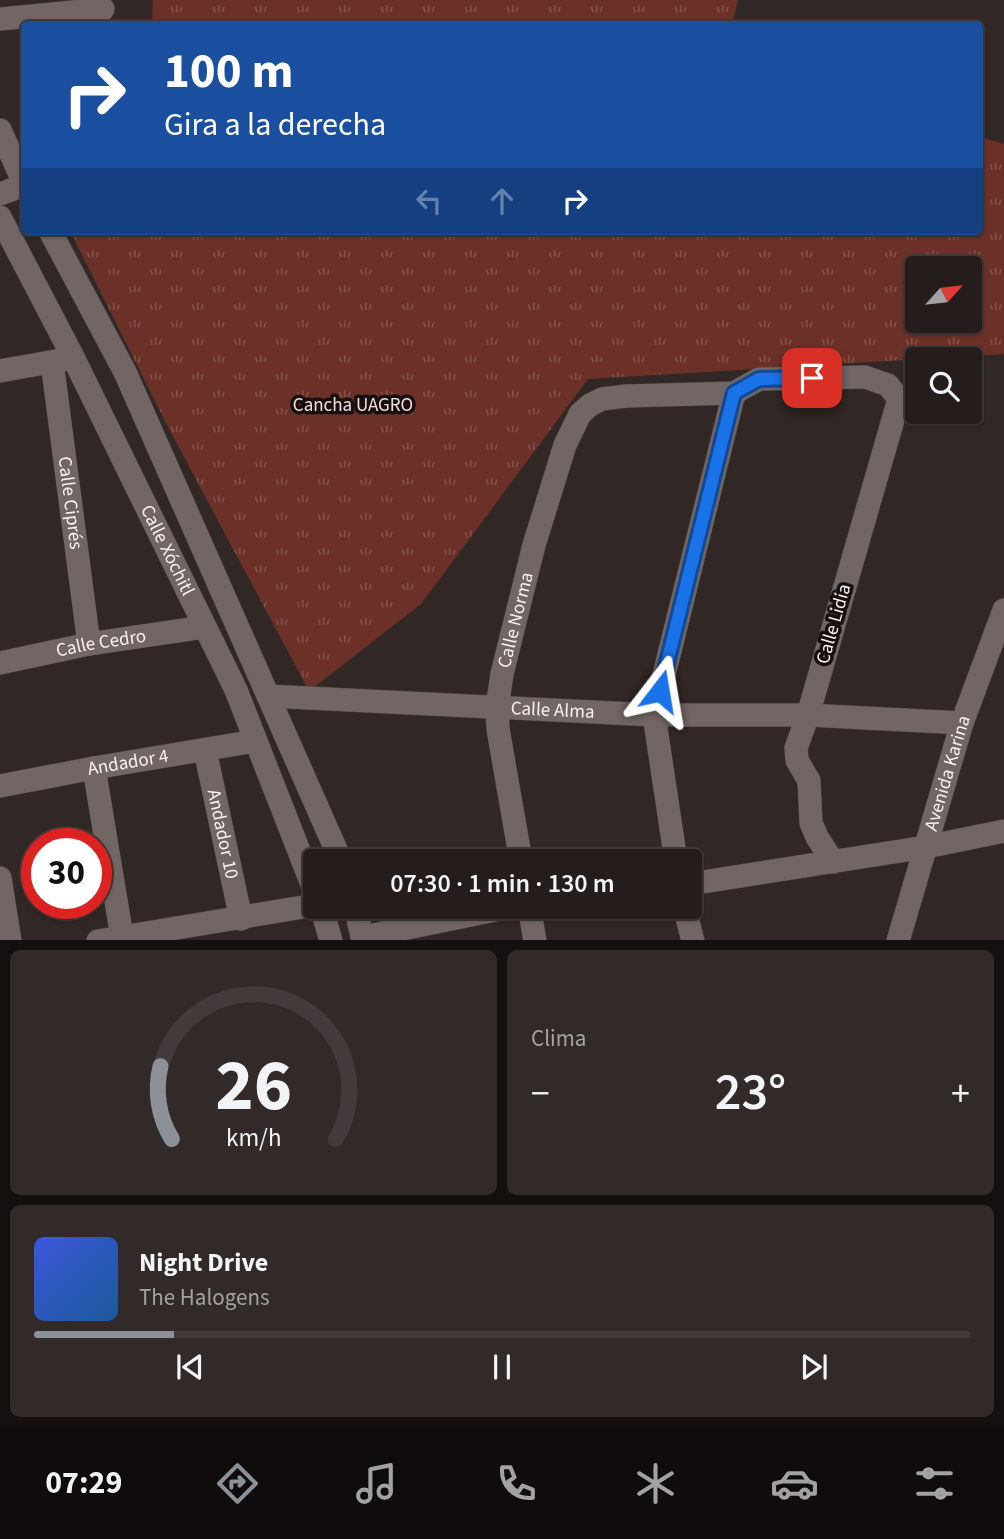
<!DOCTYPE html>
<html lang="es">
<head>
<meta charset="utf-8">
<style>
  body { margin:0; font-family:"Source Sans 3",sans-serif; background:#312a29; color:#f1f3f6; height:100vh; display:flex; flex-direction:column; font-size:26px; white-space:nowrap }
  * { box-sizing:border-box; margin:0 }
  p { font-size:23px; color:#a3a2a3 }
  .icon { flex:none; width:38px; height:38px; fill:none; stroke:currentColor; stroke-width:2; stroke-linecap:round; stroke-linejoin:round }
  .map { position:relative; height:940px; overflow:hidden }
  .details { display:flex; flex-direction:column; gap:10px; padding:10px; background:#14100f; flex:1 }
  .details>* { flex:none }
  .guide { position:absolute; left:21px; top:21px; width:962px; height:214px; border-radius:7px; box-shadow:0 2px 5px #0004,0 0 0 2px #423b3b; background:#1a4fa0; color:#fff; overflow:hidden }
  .needle { width:46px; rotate:63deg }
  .tools { position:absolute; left:905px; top:256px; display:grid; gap:14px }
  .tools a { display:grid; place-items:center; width:77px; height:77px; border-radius:7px; background:#251d1c; box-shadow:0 2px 5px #0004,0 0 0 2px #423b3b; font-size:35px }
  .speed { position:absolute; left:21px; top:828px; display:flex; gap:14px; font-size:35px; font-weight:700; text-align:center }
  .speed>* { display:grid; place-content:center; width:91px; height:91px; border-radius:50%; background:#251d1c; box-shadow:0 2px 5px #0004,0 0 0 2px #423b3b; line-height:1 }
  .speed .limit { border:10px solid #d22; background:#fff; color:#111 }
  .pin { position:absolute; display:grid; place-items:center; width:60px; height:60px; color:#fff; margin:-30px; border-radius:14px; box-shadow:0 4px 10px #0006 }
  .me { position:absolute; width:77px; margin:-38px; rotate:14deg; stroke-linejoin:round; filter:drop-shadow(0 0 5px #0008) }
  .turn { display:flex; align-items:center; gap:24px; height:147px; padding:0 28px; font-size:32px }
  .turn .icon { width:91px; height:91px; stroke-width:2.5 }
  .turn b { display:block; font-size:49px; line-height:60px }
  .lanes { display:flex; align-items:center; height:66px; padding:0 28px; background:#0003; justify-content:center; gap:35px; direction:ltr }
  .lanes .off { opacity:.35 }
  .big { font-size:52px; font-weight:600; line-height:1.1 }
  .details .tile { flex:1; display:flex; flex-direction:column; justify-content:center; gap:10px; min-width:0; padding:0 24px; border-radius:10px; background:#312a29 }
  .details .dial { align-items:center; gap:0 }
  .dial svg { height:182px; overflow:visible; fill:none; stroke:#423b3b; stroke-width:7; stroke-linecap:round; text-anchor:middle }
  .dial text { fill:#f1f3f6; stroke:none }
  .song { display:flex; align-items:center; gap:21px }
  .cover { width:84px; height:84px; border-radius:10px; background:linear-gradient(135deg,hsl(230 70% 55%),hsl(210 70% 35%)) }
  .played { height:7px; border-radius:4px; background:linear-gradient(90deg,#8c9099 15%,#423b3b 15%) }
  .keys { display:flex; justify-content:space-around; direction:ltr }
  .heat { display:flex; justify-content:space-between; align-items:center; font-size:38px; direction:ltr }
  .details .tiles { flex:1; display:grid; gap:10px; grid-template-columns:1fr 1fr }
  .tile:last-child { grid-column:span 2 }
  .trip { position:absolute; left:303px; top:849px; width:399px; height:70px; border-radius:7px; background:#251d1c; box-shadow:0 2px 5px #0004,0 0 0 2px #423b3b; font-weight:600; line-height:70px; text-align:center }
  .menu { display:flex; height:112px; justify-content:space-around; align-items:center; background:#0f0c0b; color:#a3a2a3 }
  .menu .icon { width:49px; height:49px }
  .menu .on { color:#8c9099 }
  .menu b { font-size:32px; color:#f1f3f6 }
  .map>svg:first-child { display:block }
  .park { fill:url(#park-tufts); fill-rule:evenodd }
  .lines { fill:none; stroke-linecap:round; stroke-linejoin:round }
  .minor-casing { stroke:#4a4240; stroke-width:24 }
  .minor { stroke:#726664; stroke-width:23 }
  .route-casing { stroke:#114b97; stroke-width:18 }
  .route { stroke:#1a73e8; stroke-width:12 }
  .labels { text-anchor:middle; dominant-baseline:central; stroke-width:7; stroke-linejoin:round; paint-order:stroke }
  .park-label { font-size:19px; fill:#f7dcd7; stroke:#161110 }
  .street-label { font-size:19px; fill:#f8f1f0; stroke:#161110 }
</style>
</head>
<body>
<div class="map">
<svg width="1004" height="941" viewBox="0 0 1004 941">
  <defs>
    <pattern id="park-tufts" width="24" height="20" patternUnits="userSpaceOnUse" patternTransform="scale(1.75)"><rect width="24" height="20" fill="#6b3128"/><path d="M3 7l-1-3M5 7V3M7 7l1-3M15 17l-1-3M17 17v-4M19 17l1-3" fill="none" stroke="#814f48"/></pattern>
  </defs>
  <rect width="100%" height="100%" fill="#312725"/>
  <path class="park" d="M153,0H738L732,24H152Z
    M980,137L1004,144V354L588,379L421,604L309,691L168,427L70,231H980ZM917,268H970V320H917Z"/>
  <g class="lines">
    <defs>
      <g id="minor">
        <path d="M0,19L103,9"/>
        <path d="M0,130L24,183"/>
        <path d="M0,194L24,185"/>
        <path id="s1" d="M0,217L73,357L236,690L315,892"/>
        <path d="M50,231L125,372L341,861"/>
        <path id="s2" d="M52,362L89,644"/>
        <path d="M0,371L67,359"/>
        <path id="s3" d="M0,663L89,644L204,627"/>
        <path id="s4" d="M268,696L654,715H808L962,723"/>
        <path id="s5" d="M205,750L241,919"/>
        <path d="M94,768L122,937"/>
        <path id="s6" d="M0,786L94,768L255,741"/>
        <path id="s7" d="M521,861L498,729L497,708L502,674L534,545L565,445L580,414L590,405L602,399L626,396L734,393L759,379L865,377L888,385L899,399L808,715L796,748L797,760L809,781L811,823L817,837L833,862"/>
        <path d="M676,861L654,715L734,393"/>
        <path d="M0,878L10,941"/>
        <path d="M690,884L926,847L1004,831"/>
        <path d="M321,906L331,941"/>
        <path d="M355,906L363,941"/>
        <path d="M529,906L535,941"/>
        <path d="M684,906L693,941"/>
        <path d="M363,937L515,906"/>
        <path d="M98,941L315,905"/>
        <path id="s8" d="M898,941L962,723L1004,610"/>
      </g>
    </defs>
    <use href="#minor" class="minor-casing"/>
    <use href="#minor" class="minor"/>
  </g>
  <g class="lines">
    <defs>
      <path id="route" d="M660,691L734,393L759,379L812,378"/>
    </defs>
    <use href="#route" class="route-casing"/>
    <use href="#route" class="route"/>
  </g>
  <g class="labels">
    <g class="park-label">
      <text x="353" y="405">Cancha UAGRO</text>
    </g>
    <g class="street-label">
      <text stroke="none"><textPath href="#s2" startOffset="142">Calle Ciprés</textPath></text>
      <text stroke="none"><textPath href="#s1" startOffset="373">Calle Xóchitl</textPath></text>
      <text stroke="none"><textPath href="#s7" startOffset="245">Calle Norma</textPath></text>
      <text transform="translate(834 624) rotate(-74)">Calle Lidia</text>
      <text stroke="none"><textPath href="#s3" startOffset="103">Calle Cedro</textPath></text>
      <text stroke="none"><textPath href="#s4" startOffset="285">Calle Alma</textPath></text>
      <text stroke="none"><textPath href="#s6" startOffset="130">Andador 4</textPath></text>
      <text stroke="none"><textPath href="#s8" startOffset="175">Avenida Karina</textPath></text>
      <text stroke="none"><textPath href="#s5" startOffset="86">Andador 10</textPath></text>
    </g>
  </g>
</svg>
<div class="tools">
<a><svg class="needle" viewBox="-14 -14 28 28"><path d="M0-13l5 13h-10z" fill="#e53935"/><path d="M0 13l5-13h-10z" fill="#a3a2a3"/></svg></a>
<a><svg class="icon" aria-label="search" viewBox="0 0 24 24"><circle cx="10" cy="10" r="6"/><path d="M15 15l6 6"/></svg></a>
</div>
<div class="speed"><div class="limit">30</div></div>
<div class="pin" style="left:812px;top:378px;background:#d93025"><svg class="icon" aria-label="arrive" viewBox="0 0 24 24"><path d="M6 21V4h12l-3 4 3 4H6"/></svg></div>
<svg class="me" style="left:660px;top:691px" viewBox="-20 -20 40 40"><path d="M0-17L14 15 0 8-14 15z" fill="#1a73e8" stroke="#fff" stroke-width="4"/></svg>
<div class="trip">07:30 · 1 min · 130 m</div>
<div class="guide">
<div class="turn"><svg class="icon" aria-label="right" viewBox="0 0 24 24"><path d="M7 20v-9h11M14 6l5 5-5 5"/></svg><div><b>100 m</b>Gira a la derecha</div></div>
<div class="lanes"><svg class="icon off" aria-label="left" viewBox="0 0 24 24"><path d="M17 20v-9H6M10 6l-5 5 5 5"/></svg><svg class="icon off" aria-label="ahead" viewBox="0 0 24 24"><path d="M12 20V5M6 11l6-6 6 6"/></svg><svg class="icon" aria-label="right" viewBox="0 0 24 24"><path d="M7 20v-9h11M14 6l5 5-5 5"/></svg></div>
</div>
</div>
<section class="details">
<div class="tiles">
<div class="tile dial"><svg viewBox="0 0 100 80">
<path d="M14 69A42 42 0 1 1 86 69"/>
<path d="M14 69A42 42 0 0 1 9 37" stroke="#8c9099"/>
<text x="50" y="56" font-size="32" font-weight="700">26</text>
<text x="50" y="72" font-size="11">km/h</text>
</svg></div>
<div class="tile"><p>Clima</p>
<div class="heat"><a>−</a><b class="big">23°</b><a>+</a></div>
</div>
<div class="tile">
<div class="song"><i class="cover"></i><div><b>Night Drive</b><p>The Halogens</p></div></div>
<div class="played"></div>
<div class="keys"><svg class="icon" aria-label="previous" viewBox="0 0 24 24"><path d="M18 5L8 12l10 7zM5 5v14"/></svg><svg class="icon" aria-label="pause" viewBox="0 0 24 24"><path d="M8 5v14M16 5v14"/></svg><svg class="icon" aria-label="next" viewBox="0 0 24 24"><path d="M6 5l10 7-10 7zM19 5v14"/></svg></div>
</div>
</div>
</section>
<nav class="menu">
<b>07:29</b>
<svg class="icon on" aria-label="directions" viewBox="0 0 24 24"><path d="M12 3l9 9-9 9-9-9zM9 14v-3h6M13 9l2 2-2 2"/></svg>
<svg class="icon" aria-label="music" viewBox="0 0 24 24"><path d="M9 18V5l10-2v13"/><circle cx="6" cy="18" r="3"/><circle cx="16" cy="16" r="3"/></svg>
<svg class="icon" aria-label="phone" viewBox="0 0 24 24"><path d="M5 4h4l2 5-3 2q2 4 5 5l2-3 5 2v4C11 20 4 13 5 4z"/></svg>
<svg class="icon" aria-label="climate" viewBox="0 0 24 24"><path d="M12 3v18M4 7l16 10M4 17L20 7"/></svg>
<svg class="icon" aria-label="car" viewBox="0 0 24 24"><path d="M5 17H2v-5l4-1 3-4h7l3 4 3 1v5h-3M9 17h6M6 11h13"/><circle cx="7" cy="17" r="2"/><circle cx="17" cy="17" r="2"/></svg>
<svg class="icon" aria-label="filters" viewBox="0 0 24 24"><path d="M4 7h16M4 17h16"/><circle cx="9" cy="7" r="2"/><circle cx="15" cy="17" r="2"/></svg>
</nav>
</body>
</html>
